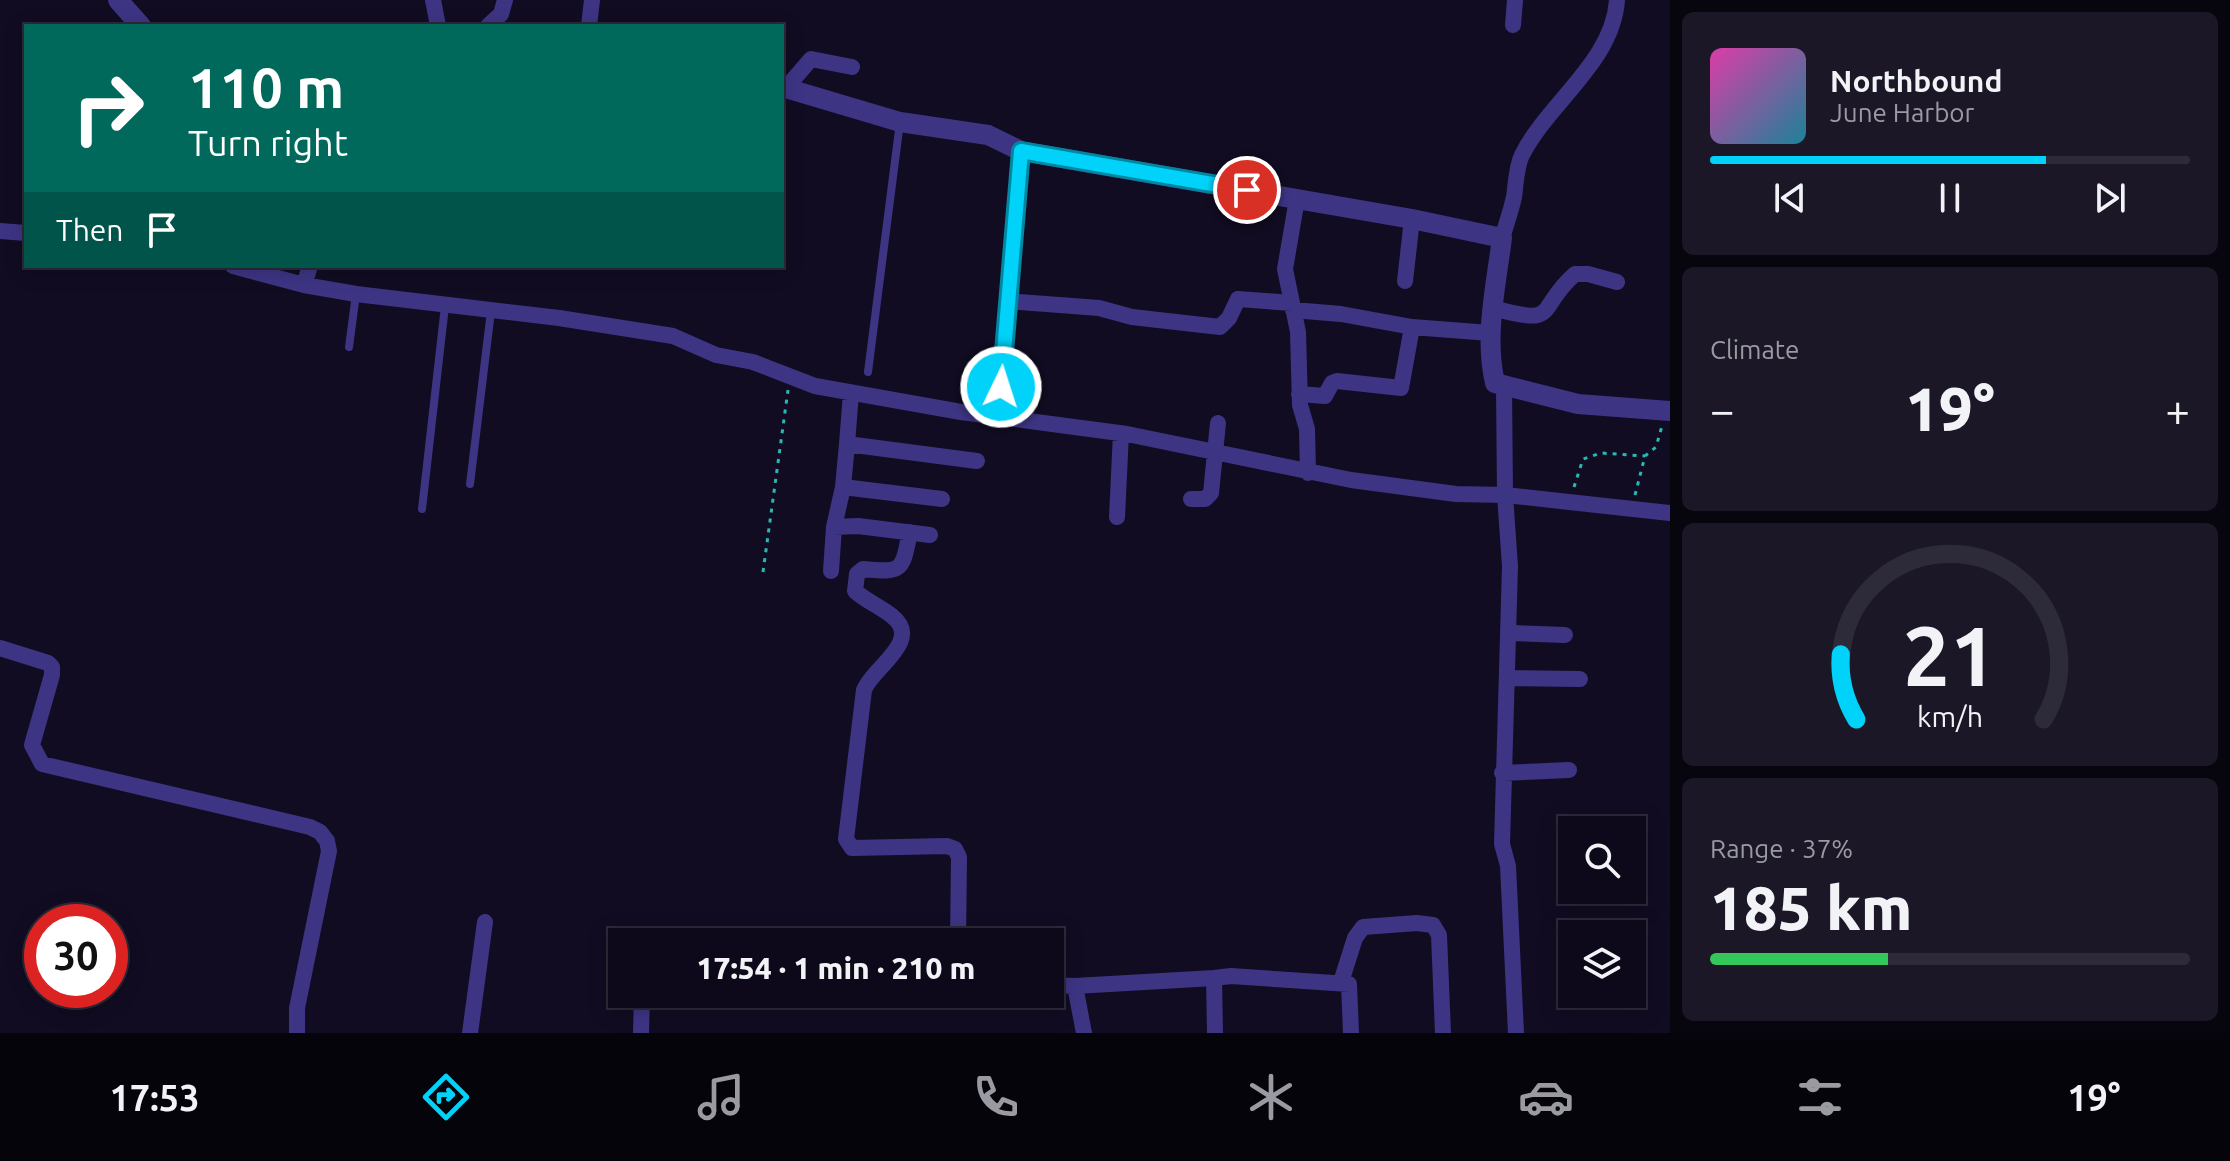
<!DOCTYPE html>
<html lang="en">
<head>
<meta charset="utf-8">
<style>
  body { margin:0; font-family:Ubuntu,sans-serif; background:#1b1727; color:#f1f3f6; height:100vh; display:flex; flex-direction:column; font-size:30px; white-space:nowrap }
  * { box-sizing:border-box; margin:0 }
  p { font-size:26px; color:#9a9aa2 }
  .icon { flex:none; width:44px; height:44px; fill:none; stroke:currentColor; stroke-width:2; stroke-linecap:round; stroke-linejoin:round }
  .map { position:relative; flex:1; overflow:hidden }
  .drawer { display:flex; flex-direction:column; gap:12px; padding:12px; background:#07050e; width:560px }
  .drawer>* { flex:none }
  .hud { position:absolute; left:24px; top:24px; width:760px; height:244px; border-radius:0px; box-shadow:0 4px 20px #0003,0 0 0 2px #2d2a39; background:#00695c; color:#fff; overflow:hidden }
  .fabs { position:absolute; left:1558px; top:816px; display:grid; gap:16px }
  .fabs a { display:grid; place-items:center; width:88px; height:88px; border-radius:0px; background:#0d091a; box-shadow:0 4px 20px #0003,0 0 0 2px #2d2a39; font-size:40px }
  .speed { position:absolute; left:24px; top:904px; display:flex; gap:16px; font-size:40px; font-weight:700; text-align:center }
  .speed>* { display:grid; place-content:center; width:104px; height:104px; border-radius:50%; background:#0d091a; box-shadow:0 4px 20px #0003,0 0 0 2px #2d2a39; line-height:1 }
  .speed .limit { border:12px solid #d22; background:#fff; color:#111 }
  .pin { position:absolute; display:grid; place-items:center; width:68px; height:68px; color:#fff; margin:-34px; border:4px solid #fff; border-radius:50%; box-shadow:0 2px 8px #0007 }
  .me { position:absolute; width:88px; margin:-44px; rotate:4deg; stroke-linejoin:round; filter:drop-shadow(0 0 6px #0008) }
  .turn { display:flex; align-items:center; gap:28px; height:168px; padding:0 32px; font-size:36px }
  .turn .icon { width:104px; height:104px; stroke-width:2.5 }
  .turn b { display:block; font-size:56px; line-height:68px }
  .then { display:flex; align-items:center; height:76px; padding:0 32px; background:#0003; gap:16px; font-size:30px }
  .big { font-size:60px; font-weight:800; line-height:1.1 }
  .drawer .widget { flex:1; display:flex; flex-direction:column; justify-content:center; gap:12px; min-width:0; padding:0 28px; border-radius:12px; background:#1b1727 }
  .drawer .dial { align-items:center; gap:0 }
  .dial svg { height:208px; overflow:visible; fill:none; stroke:#2d2a39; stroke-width:7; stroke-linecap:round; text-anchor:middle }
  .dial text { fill:#f1f3f6; stroke:none }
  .song { display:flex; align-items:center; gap:24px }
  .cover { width:96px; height:96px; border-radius:12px; background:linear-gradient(135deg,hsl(320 70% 55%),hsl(190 70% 35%)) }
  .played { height:8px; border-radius:4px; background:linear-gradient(90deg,#00d2f9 70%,#2d2a39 70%) }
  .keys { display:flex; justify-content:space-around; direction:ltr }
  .heat { display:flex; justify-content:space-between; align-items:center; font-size:44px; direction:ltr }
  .charge { height:12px; border-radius:6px; background:linear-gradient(90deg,#34c759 37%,#2d2a39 0) }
  .trip { position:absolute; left:608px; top:928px; width:456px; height:80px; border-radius:0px; background:#0d091a; box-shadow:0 4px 20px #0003,0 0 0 2px #2d2a39; font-weight:800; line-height:80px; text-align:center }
  .tabs { display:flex; height:128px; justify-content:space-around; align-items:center; background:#05040a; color:#9a9aa2 }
  .tabs .icon { width:56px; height:56px }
  .tabs .current { color:#00d2f9 }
  .tabs b { font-size:36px; color:#f1f3f6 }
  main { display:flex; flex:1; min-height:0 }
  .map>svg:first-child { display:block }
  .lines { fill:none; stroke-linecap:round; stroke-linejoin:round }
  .path { stroke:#28b8b8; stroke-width:3; stroke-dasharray:4 6; stroke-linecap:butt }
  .service { stroke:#3d3584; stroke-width:8 }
  .minor { stroke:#3d3584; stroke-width:16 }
  .tertiary { stroke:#3d3584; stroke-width:20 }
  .route-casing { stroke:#0088a2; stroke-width:20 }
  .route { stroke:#00d2f9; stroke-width:14 }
</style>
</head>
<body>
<main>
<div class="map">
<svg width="1670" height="1033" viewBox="0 0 1670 1033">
  <rect width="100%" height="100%" fill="#110c22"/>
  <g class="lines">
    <path class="path" d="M1574,487L1583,459L1601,453L1645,456
      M1635,495L1645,456L1656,447L1662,426
      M763,572L788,390"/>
    <path class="service" d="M349,347L356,294
      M868,372L900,122
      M470,484L491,311
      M422,509L445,306"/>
    <path class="minor" d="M433,0L438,26
      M1513,25L1515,0
      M488,26L501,14L505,0
      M589,26L592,0
      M786,88L811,59L852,67
      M1297,199L1285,269L1298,332L1300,405L1307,429L1308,473
      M0,231L26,233
      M1502,238C1506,225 1511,211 1514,197C1516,184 1516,167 1522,155C1548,103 1613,62 1617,0
      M233,266L304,285L310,266
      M1405,281L1412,219
      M304,285L356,294L559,318L673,336L716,355L753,362L815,386L961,412L1127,434L1351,480L1456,494L1505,495L1670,513
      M1007,301L1099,308L1132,317L1220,327L1229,318L1238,299L1292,303
      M1493,308C1561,327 1535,309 1575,274H1588L1617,282
      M1293,310L1341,314L1412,327
      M1504,387L1505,495L1510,566L1502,844L1508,866L1516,1033
      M851,393L847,444L977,461
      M1299,394L1325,396L1332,383L1337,381L1401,388L1412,327L1490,333
      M998,415L1021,151
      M847,444L843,487L942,499
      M1191,499H1205L1211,493L1218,423
      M1117,517L1121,433
      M834,527L858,526L930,535
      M910,532C902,571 903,573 863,569L857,574L855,591C866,601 881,607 892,616C923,641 873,667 864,690L846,839L852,848L947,846L955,849L959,857L958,942
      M831,571L834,527L843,487
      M1509,633L1565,635
      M0,648L48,663L52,667V675L32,745L42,764L310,827L320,832L327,841L329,851L297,1008V1033
      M1507,678L1580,679
      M1502,773L1569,770
      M1341,982L1355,938L1363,927L1417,923L1433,925L1439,935L1443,1033
      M1050,985L1075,986L1084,1033
      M1075,986L1214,978
      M470,1033L485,922
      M641,1033L642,994
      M1215,1033L1214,978L1231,976L1349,984L1351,1033"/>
    <path class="tertiary" d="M118,0L141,26
      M782,87L900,122L988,135L1021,151L1412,219L1502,238C1496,286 1484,336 1495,383L1578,404L1670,411"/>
  </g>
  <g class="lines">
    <defs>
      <path id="route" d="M1001,387L1021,151L1247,190"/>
    </defs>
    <use href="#route" class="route-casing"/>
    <use href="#route" class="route"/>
  </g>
</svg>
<div class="fabs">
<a><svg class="icon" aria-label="search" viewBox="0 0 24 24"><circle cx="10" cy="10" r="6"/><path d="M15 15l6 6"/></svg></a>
<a><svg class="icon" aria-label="layers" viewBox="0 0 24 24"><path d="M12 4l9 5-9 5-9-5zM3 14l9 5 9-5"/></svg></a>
</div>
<div class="speed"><div class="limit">30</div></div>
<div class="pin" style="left:1247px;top:190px;background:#d93025"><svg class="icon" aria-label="arrive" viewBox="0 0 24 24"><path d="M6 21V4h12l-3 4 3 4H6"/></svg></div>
<svg class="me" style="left:1001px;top:387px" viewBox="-20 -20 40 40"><circle r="17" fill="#00d2f9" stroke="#fff" stroke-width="3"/><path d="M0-11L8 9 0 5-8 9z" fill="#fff"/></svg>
<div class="trip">17:54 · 1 min · 210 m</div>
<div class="hud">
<div class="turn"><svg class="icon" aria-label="right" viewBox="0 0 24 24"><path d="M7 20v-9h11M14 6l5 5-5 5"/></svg><div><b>110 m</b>Turn right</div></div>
<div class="then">Then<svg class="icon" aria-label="arrive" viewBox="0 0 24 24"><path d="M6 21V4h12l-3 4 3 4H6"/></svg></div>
</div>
</div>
<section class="drawer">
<div class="widget">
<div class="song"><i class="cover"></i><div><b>Northbound</b><p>June Harbor</p></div></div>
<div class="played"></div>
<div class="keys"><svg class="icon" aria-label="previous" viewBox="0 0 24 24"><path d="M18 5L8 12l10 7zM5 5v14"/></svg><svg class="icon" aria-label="pause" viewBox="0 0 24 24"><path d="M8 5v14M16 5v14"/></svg><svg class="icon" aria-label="next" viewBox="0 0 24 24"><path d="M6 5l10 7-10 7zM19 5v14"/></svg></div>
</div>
<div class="widget"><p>Climate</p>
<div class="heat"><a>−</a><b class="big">19°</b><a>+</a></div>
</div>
<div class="widget dial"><svg viewBox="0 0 100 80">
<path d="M14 69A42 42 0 1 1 86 69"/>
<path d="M14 69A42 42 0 0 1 8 44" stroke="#00d2f9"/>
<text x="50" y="56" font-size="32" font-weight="700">21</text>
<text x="50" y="72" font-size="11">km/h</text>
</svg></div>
<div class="widget"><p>Range · 37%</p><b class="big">185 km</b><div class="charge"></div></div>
</section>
</main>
<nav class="tabs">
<b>17:53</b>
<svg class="icon current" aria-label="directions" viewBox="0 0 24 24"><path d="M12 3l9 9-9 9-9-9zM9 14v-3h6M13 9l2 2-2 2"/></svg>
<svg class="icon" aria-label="music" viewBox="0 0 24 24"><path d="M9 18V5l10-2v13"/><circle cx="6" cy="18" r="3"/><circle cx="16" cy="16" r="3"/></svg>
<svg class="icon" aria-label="phone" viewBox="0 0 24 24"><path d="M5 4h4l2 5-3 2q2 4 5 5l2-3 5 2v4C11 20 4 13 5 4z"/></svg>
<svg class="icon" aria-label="climate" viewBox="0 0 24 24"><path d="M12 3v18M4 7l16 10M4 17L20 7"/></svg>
<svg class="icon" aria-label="car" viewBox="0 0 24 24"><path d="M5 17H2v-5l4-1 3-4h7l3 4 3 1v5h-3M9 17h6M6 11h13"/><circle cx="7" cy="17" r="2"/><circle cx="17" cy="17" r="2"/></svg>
<svg class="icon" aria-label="filters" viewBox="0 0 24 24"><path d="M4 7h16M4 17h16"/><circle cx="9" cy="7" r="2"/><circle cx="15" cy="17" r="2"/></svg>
<b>19°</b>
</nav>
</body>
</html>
